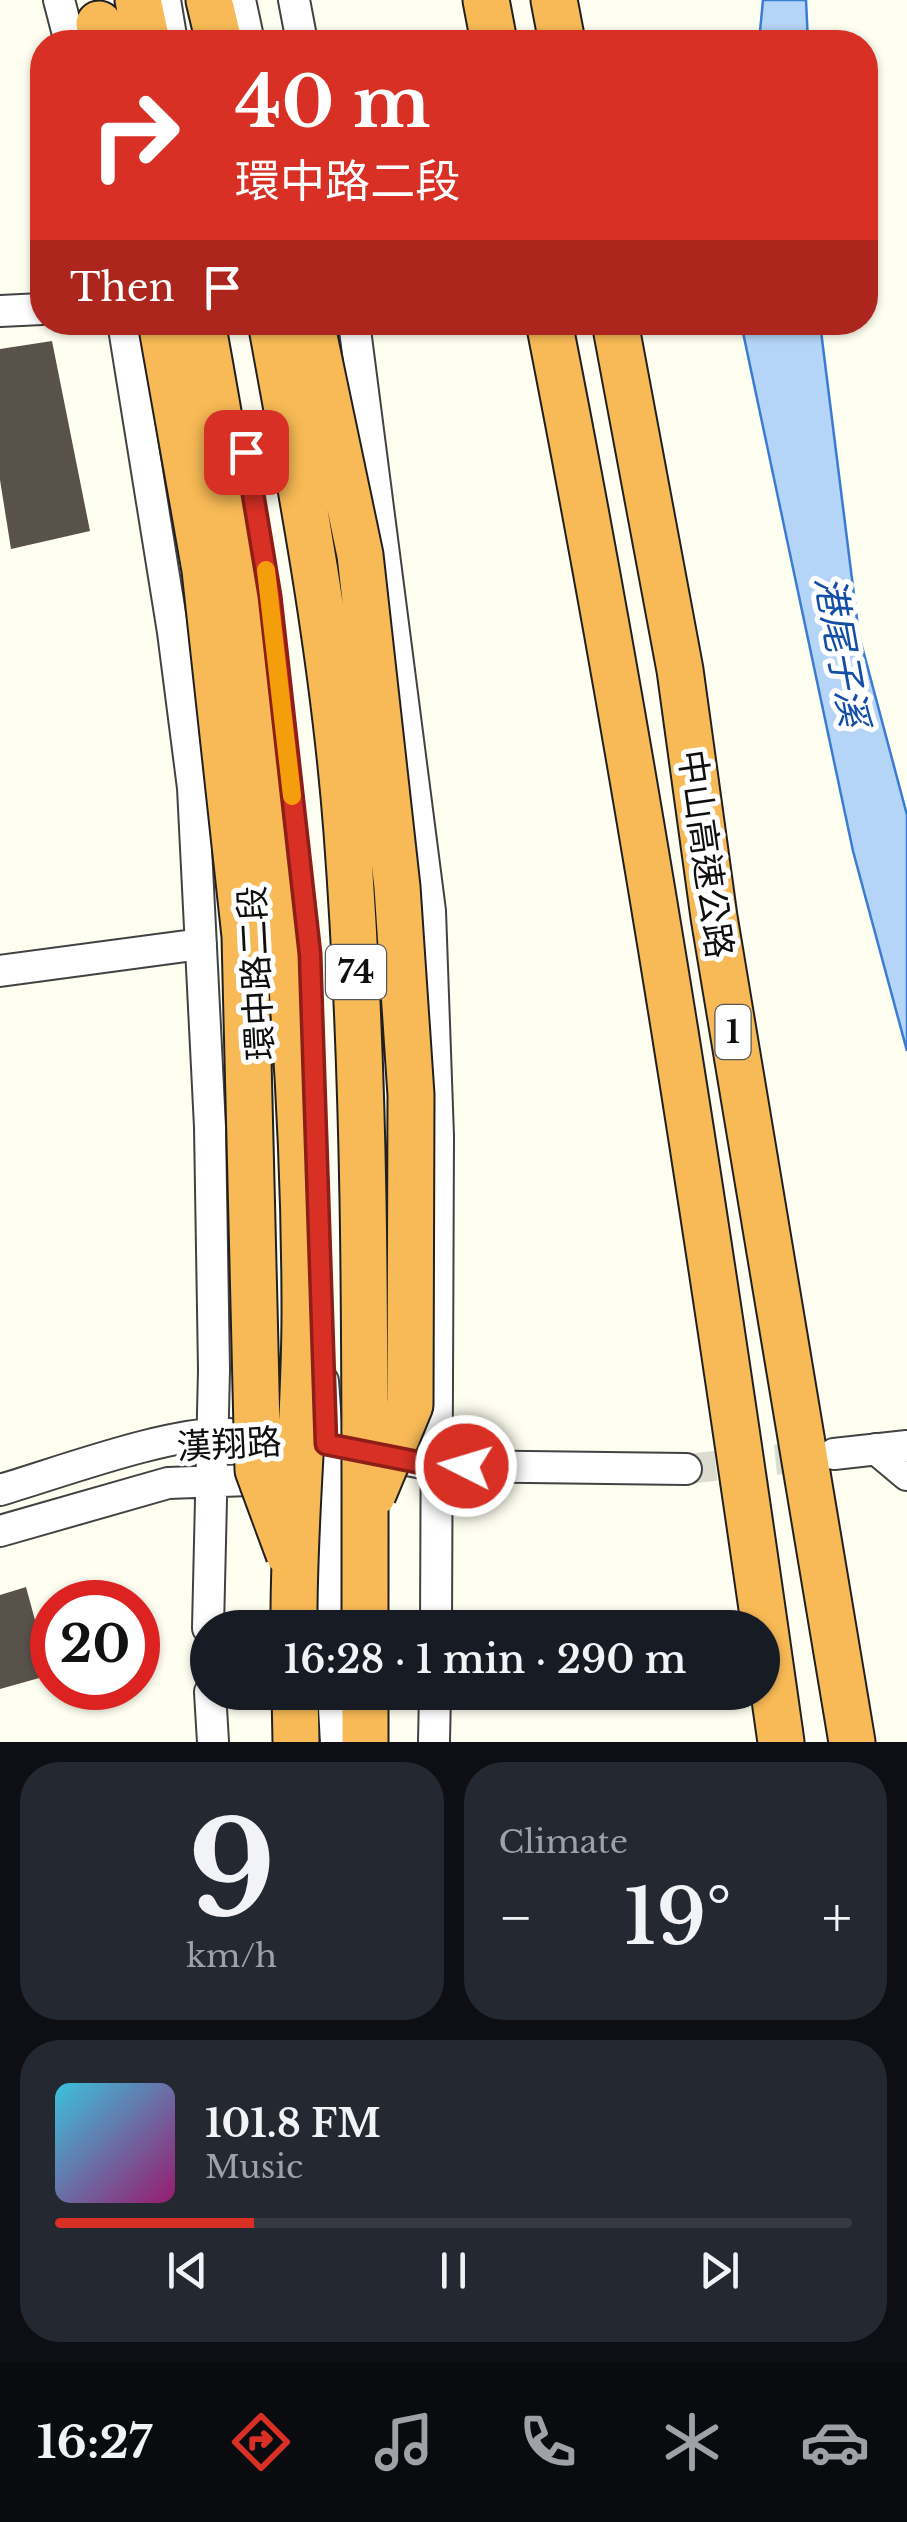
<!DOCTYPE html>
<html lang="en">
<head>
<meta charset="utf-8">
<style>
  body { margin:0; font-family:"Libre Baskerville","Noto Sans TC",serif; background:#242831; color:#f1f3f6; height:100vh; display:flex; flex-direction:column; font-size:38px; white-space:nowrap }
  * { box-sizing:border-box; margin:0 }
  p { font-size:32px; color:#9ea1a6 }
  .icon { flex:none; width:55px; height:55px; fill:none; stroke:currentColor; stroke-width:2; stroke-linecap:round; stroke-linejoin:round }
  .map { position:relative; height:1742px; overflow:hidden }
  .side { display:flex; flex-direction:column; gap:20px; padding:20px; background:#0d0f14; flex:1 }
  .side>* { flex:none }
  .top-card { position:absolute; left:30px; top:30px; width:848px; height:305px; border-radius:40px; box-shadow:0 2px 8px #0004; background:#d93025; color:#fff; overflow:hidden }
  .speed { position:absolute; left:30px; top:1580px; display:flex; gap:20px; font-size:50px; font-weight:700; text-align:center }
  .speed>* { display:grid; place-content:center; width:130px; height:130px; border-radius:50%; background:#171b24; box-shadow:0 2px 8px #0004; line-height:1 }
  .speed .limit { border:15px solid #d22; background:#fff; color:#111 }
  .pin { position:absolute; display:grid; place-items:center; width:85px; height:85px; color:#fff; margin:-42px; border-radius:20px; box-shadow:0 5px 15px #0006 }
  .me { position:absolute; width:110px; margin:-55px; rotate:275deg; stroke-linejoin:round; filter:drop-shadow(0 0 8px #0008) }
  .turn { display:flex; align-items:center; gap:35px; height:210px; padding:0 40px; font-size:45px }
  .turn .icon { width:130px; height:130px; stroke-width:2.5 }
  .turn b { display:block; font-size:70px; line-height:85px }
  .then { display:flex; align-items:center; height:95px; padding:0 40px; background:#0003; gap:20px; font-size:38px }
  .big { font-size:75px; font-weight:600; line-height:1.1 }
  .side .tile { flex:1; display:flex; flex-direction:column; justify-content:center; gap:15px; min-width:0; padding:0 35px; border-radius:40px; background:#242831 }
  .side .dial { align-items:center; gap:0 }
  .dial b { font-size:130px; line-height:1 }
  .song { display:flex; align-items:center; gap:30px }
  .cover { width:120px; height:120px; border-radius:15px; background:linear-gradient(135deg,hsl(190 70% 55%),hsl(320 70% 35%)) }
  .played { height:10px; border-radius:5px; background:linear-gradient(90deg,#d93025 25%,#363941 25%) }
  .keys { display:flex; justify-content:space-around; direction:ltr }
  .heat { display:flex; justify-content:space-between; align-items:center; font-size:55px; direction:ltr }
  .side .tiles { flex:1; display:grid; gap:20px; grid-template-columns:1fr 1fr }
  .tile:last-child { grid-column:span 2 }
  .trip { position:absolute; left:190px; top:1610px; width:590px; height:100px; border-radius:50px; background:#171b24; box-shadow:0 2px 8px #0004; font-weight:600; line-height:100px; text-align:center }
  .menu { display:flex; height:160px; justify-content:space-around; align-items:center; background:#090b0e; color:#9ea1a6 }
  .menu .icon { width:70px; height:70px }
  .menu .active { color:#d93025 }
  .menu b { font-size:45px; color:#f1f3f6 }
  .map>svg:first-child { display:block }
  .water { fill:#b4d4f8; stroke:#397cd2; stroke-width:2.5 }
  .building { fill:#58524b }
  .lines { fill:none; stroke-linecap:round; stroke-linejoin:round }
  .minor-tunnel { stroke:#dbdbcf; stroke-width:30; stroke-dasharray:30 15; stroke-linecap:butt }
  .minor-casing { stroke:#424242; stroke-width:34 }
  .highway-casing { stroke:#202020; stroke-width:49 }
  .minor { stroke:#fff; stroke-width:30 }
  .highway { stroke:#f8ba56; stroke-width:45 }
  .highway-bridge-casing { stroke:#202020; stroke-width:49; stroke-linecap:butt }
  .highway-bridge { stroke:#f8ba56; stroke-width:45 }
  .route-casing { stroke:#8d1f18; stroke-width:25 }
  .route { stroke:#d93025; stroke-width:18 }
  .slow { stroke:#f59e0b; stroke-width:18 }
  .labels { text-anchor:middle; dominant-baseline:central; stroke-width:10; stroke-linejoin:round; paint-order:stroke }
  .shield { fill:#fff; stroke:#575757; stroke-width:2.5 }
  .shield-label { font-size:32px; font-weight:bold; fill:#0f0f0f }
  .street-label { font-size:35px; fill:#0f0f0f; stroke:#fff }
  .water-label { font-size:38px; font-style:italic; fill:#134ea6; stroke:#fff }
</style>
</head>
<body>
<div class="map">
<svg width="907" height="1742" viewBox="0 0 907 1742">
  <rect width="100%" height="100%" fill="#fffff1"/>
  <path class="water" d="M763,0H806L808,42H759Z
    M741,323H820L859,635L907,815V1051L853,851Z"/>
  <path class="building" d="M52,341L90,531L11,549L0,480V349Z
    M26,1587L50,1675L0,1689V1595Z"/>
  <g class="lines">
    <path class="minor-tunnel" d="M686,1469L822,1455"/>
    <defs>
      <path id="minor" d="M59,0L70,42
        M165,0L172,42
        M240,0L249,42
        M294,0L302,42
        M0,311L42,309
        M123,322L173,632L193,788L210,1127L214,1370L208,1628
        M354,322L430,911L438,1136L436,1628
        M0,971L201,944
        M323,1381L330,1479V1628
        M876,1449L907,1475
        M374,1453L437,1466L686,1469
        M834,1454L907,1446
        M0,1490C58,1473 173,1430 229,1434
        M0,1531L168,1483L277,1479
        M210,1692L213,1742
        M333,1692L336,1742
        M434,1742L435,1692"/>
      <path id="highway" d="M138,0L147,42
        M209,0L219,42
        M486,0L494,42
        M554,0L562,42
        M99,24L103,42
        M549,322C642,793 714,1267 781,1742
        M615,322L680,670L714,917L852,1742
        M295,1692L296,1742
        M365,1692V1742"/>
    </defs>
    <use href="#minor" class="minor-casing"/>
    <use href="#highway" class="highway-casing"/>
    <use href="#minor" class="minor"/>
    <use href="#highway" class="highway"/>
    <defs>
      <path id="highway-bridge" d="M161,322L205,570L245,936L258,1470L289,1554
        M202,322C261,644 304,974 305,1302C306,1411 293,1519 294,1628
        M271,322C302,491 334,661 347,832C367,1097 365,1362 365,1628
        M311,322L360,555L397,887L411,1095L410,1405L373,1494"/>
    </defs>
    <use href="#highway-bridge" class="highway-bridge-casing"/>
    <use href="#highway-bridge" class="highway-bridge"/>
  </g>
  <g class="lines">
    <defs>
      <path id="route" d="M246,452L270,596L310,954L326,1444L437,1466H466"/>
    </defs>
    <use href="#route" class="route-casing"/>
    <use href="#route" class="route"/>
    <path class="slow" d="M266,570L292,796"/>
  </g>
  <g class="labels">
    <g class="shield">
      <rect x="326" y="945" width="60" height="54" rx="8"/>
      <rect x="715.5" y="1005" width="35" height="54" rx="8"/>
    </g>
    <g class="shield-label">
      <text x="356" y="972">74</text>
      <text x="733" y="1032">1</text>
    </g>
    <g class="street-label">
      <text transform="translate(706 854) rotate(82)">中山高速公路</text>
      <text transform="translate(256 973) rotate(-93)">環中路二段</text>
      <text transform="translate(229 1444) rotate(-3)">漢翔路</text>
    </g>
    <g class="water-label">
      <text transform="translate(842 651) rotate(80)">港尾子溪</text>
    </g>
  </g>
</svg>
<div class="speed"><div class="limit">20</div></div>
<div class="pin" style="left:246px;top:452px;background:#d93025"><svg class="icon" aria-label="arrive" viewBox="0 0 24 24"><path d="M6 21V4h12l-3 4 3 4H6"/></svg></div>
<svg class="me" style="left:466px;top:1466px" viewBox="-20 -20 40 40"><circle r="17" fill="#d93025" stroke="#fff" stroke-width="3"/><path d="M0-11L8 9 0 5-8 9z" fill="#fff"/></svg>
<div class="trip">16:28 · 1 min · 290 m</div>
<div class="top-card">
<div class="turn"><svg class="icon" aria-label="right" viewBox="0 0 24 24"><path d="M7 20v-9h11M14 6l5 5-5 5"/></svg><div><b>40 m</b>環中路二段</div></div>
<div class="then">Then<svg class="icon" aria-label="arrive" viewBox="0 0 24 24"><path d="M6 21V4h12l-3 4 3 4H6"/></svg></div>
</div>
</div>
<section class="side">
<div class="tiles">
<div class="tile dial"><b>9</b><p>km/h</p></div>
<div class="tile"><p>Climate</p>
<div class="heat"><a>−</a><b class="big">19°</b><a>+</a></div>
</div>
<div class="tile">
<div class="song"><i class="cover"></i><div><b>101.8 FM</b><p>Music</p></div></div>
<div class="played"></div>
<div class="keys"><svg class="icon" aria-label="previous" viewBox="0 0 24 24"><path d="M18 5L8 12l10 7zM5 5v14"/></svg><svg class="icon" aria-label="pause" viewBox="0 0 24 24"><path d="M8 5v14M16 5v14"/></svg><svg class="icon" aria-label="next" viewBox="0 0 24 24"><path d="M6 5l10 7-10 7zM19 5v14"/></svg></div>
</div>
</div>
</section>
<nav class="menu">
<b>16:27</b>
<svg class="icon active" aria-label="directions" viewBox="0 0 24 24"><path d="M12 3l9 9-9 9-9-9zM9 14v-3h6M13 9l2 2-2 2"/></svg>
<svg class="icon" aria-label="music" viewBox="0 0 24 24"><path d="M9 18V5l10-2v13"/><circle cx="6" cy="18" r="3"/><circle cx="16" cy="16" r="3"/></svg>
<svg class="icon" aria-label="phone" viewBox="0 0 24 24"><path d="M5 4h4l2 5-3 2q2 4 5 5l2-3 5 2v4C11 20 4 13 5 4z"/></svg>
<svg class="icon" aria-label="climate" viewBox="0 0 24 24"><path d="M12 3v18M4 7l16 10M4 17L20 7"/></svg>
<svg class="icon" aria-label="car" viewBox="0 0 24 24"><path d="M5 17H2v-5l4-1 3-4h7l3 4 3 1v5h-3M9 17h6M6 11h13"/><circle cx="7" cy="17" r="2"/><circle cx="17" cy="17" r="2"/></svg>
</nav>
</body>
</html>
